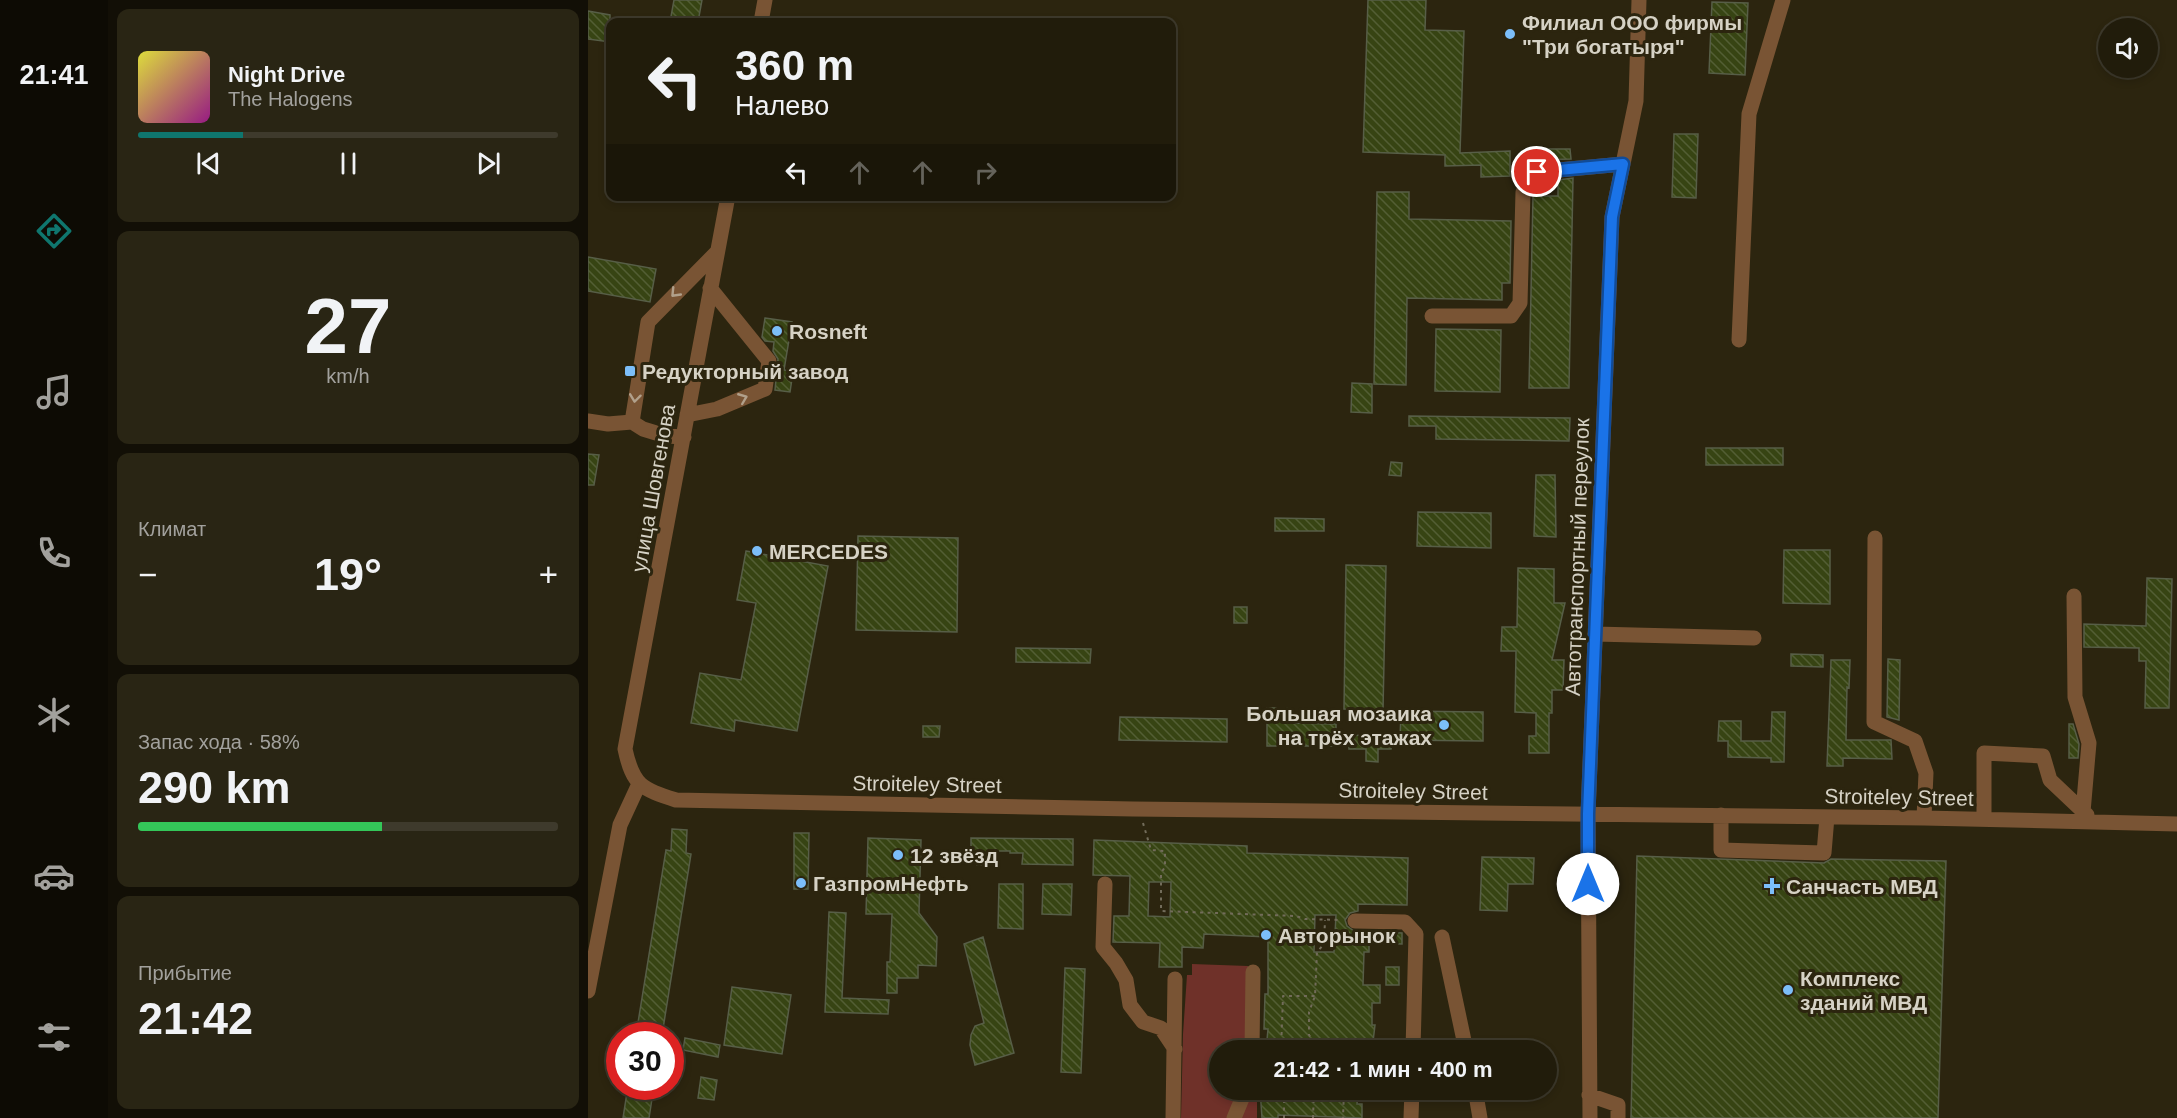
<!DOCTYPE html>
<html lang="ru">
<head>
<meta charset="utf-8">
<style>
  body { margin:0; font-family:Helvetica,sans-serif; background:#292514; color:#f1f3f6; height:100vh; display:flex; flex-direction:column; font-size:22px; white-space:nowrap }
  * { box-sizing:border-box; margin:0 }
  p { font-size:20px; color:#a2a19d }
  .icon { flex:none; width:33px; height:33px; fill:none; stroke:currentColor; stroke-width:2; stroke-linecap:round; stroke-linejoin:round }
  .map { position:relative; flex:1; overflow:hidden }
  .panel { display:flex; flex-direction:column; gap:9px; padding:9px; background:#120f06; width:480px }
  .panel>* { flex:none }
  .hud { position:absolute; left:18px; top:18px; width:570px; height:183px; border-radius:12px; box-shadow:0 3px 9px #0003,0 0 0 2px #3e3a2c; background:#211c0b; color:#f1f3f6; overflow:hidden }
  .buttons { position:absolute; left:1510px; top:18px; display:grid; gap:12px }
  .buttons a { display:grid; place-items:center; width:60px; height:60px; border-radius:50%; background:#211c0b; box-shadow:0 3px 9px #0003,0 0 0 2px #3e3a2c; font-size:30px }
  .speed { position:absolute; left:18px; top:1022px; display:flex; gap:12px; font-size:30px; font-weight:700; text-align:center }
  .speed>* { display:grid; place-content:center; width:78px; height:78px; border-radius:50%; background:#211c0b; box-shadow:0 3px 9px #0003,0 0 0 2px #3e3a2c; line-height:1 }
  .speed .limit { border:9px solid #d22; background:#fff; color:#111 }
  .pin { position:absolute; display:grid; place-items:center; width:51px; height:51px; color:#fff; margin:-26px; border:3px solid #fff; border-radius:50%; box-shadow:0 2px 6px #0007 }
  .me { position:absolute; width:66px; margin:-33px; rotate:0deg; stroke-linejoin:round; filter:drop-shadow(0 0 4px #0008) }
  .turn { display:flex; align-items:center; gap:21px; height:126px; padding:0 30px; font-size:27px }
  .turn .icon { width:78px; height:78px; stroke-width:2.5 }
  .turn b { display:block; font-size:42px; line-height:51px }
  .lanes { display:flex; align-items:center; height:57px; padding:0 30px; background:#0003; justify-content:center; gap:30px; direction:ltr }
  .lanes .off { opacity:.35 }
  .big { font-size:45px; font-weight:700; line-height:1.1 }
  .panel .widget { flex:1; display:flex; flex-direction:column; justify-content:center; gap:9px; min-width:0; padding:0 21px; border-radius:12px; background:#292514 }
  .panel .dial { align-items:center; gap:0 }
  .dial b { font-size:78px; line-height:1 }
  .song { display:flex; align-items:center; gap:18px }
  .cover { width:72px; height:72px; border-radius:9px; background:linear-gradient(135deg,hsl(60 70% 55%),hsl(310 70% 35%)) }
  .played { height:6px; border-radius:3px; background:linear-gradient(90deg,#0f766e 25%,#3e3a2c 25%) }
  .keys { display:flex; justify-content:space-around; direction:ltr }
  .heat { display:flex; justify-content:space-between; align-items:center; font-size:33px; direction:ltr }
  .charge { height:9px; border-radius:4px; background:linear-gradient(90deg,#34c759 58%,#3e3a2c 0) }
  .trip { position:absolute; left:621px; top:1040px; width:348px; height:60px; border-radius:30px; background:#211c0b; box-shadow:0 3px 9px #0003,0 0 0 2px #3e3a2c; font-weight:700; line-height:60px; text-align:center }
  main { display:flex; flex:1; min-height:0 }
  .menu { display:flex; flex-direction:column; width:108px; justify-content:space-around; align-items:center; background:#0d0b04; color:#a2a19d }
  .menu .icon { width:42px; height:42px }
  .menu .on { color:#0f766e }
  .menu b { font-size:27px; color:#f1f3f6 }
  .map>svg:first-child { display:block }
  .green { fill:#6f3129 }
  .building { fill:url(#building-back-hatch); stroke:#575e47; stroke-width:1.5; fill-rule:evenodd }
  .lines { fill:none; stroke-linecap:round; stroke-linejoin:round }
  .path { stroke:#726c5a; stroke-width:2; stroke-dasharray:3 4.5; stroke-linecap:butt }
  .minor { stroke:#795434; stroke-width:15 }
  .oneway { stroke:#b1a08b }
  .route-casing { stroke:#114b97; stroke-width:15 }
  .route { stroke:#1a73e8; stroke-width:10 }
  .poi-dot { fill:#7cbef9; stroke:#2c250f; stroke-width:2 }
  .labels { text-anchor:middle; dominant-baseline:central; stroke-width:6; stroke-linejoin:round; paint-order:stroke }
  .poi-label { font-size:21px; font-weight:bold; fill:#d6d2c5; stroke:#2c250f; text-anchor:start }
  .street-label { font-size:21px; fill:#d6d2c5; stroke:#2c250f }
</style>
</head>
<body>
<main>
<nav class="menu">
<b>21:41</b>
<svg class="icon on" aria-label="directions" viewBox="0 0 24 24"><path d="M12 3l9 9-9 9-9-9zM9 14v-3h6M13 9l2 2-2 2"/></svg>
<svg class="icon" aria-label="music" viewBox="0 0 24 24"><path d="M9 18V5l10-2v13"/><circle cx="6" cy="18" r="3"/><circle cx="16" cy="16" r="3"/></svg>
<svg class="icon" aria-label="phone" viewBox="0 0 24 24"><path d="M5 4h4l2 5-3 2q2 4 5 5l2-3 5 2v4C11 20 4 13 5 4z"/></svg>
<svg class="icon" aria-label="climate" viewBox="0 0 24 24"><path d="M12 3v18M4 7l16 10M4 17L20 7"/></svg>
<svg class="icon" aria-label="car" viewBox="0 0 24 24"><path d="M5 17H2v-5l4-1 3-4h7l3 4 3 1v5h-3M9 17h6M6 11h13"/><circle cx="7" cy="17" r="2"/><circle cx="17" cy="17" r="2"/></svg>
<svg class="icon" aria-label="filters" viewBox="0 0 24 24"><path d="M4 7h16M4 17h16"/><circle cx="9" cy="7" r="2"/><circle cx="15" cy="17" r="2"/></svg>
</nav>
<section class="panel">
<div class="widget">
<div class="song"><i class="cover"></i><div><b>Night Drive</b><p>The Halogens</p></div></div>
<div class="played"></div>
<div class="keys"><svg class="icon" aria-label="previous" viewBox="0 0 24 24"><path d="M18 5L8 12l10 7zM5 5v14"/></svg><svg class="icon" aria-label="pause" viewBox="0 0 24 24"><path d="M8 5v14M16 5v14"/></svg><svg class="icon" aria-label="next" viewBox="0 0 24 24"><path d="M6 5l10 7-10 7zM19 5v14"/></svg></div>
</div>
<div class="widget dial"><b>27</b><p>km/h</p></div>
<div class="widget"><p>Климат</p>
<div class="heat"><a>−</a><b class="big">19°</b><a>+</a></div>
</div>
<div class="widget"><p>Запас хода · 58%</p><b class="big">290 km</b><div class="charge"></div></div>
<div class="widget"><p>Прибытие</p><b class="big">21:42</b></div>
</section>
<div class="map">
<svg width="1589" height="1118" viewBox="0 0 1589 1118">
  <defs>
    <pattern id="building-back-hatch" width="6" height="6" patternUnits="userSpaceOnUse" patternTransform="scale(1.5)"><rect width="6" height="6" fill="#374413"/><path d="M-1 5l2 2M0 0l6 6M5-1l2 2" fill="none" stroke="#535e34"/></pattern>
  </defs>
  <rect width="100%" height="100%" fill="#2c250f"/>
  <path class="green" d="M604,964L660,966V1050H632V1089H669V1118H593L595,1034L599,975H604Z"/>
  <path class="building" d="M86,0H114L110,22H82Z
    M780,0H838L837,30L876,31L872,153L922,151V176L893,177V165L857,166V155L775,152Z
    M1124,2L1160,3L1157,75L1121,73Z
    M0,11L22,15V42L0,39Z
    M1086,134H1110L1108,198L1084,197Z
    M944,149H982L983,159L944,160Z
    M985,178L981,388H941L945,196H970V180Z
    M789,192H821V219L923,221L922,283H914V300L819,298L818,385L786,384Z
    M0,257L68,269L62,302L0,291Z
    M177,318L204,322L196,370L205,372L202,392L187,390L190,359L185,351L186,342L177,341L174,337Z
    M848,329L913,330L912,392L847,391Z
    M764,383L784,384V413L763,412Z
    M821,416L982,418L981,441L848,439V426H821Z
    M1118,448H1195V465H1118Z
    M0,454L11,455L6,485H0Z
    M803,462L814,463L813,476L801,475Z
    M948,475H967L968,537L946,536Z
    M830,512L903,513V548L829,546Z
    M687,518L736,519V531H687Z
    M270,536L370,538L369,632L268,630Z
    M1196,550H1242V604L1195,603Z
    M158,551L240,566L209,731L147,720L146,731L103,723L112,673L153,680L168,603L149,600Z
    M758,565L798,566L795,710L756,709Z
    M930,568L966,569V603H977L964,660H976L975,690H964V713H961V753H941V736H948V713L927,712L928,651H913L914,627H929Z
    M1559,578L1584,579L1581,708H1557L1558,661H1551V648L1496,647V624L1558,626Z
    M646,607H659V623H646Z
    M428,648L503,649L502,663L428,662Z
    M1203,654L1235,655V667L1203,666Z
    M1300,659L1312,660L1311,720L1299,717Z
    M1243,660H1262L1261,688L1259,687L1258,740H1303L1304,759L1255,758V766H1239Z
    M679,708H701L700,723L748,724V735L804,736L803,749H790V762L778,761V749H761V746H679Z
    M813,711L895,712V741L812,740Z
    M1184,712H1197L1196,762H1183V758L1140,757V741H1130L1131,721H1153V741H1183Z
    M532,717L639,719V742L531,740Z
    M1481,724H1485L1491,744L1490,758H1481Z
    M335,726H352L351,737H335Z
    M84,829L99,830L98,853L103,854L74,1035H48L78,850L83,851Z
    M206,833H221L220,889H206Z
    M280,838L333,840L331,913L349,937L348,966L330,965V978H309V993H299V962H302L304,914H278Z
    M383,838L485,839V865L434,864L435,853H422V851H401V865H389L390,852H383Z
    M506,840L659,846V853L820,858L819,905L770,904V911L762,913L757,920L759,926L766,931L814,933V944L781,943V952H776L775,985H792V1003H784V1025H787L784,1050H695V1045H683L684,1041L679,1040L680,1029H676L677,994H680V937L616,934L615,948L594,947V967H571L572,943L525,942L526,916H541L542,876L505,875ZM561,882H583L582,917L560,916ZM727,915H748L746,952H726Z
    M1049,856L1236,863L1243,859L1358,861L1350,1118H1043Z
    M894,857L946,858L945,884H920L919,911L892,910Z
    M411,884H435V929L410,928Z
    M455,884H484L483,915L454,914Z
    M241,912L258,913L254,998L301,1000L300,1014L237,1012Z
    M395,937L426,1053L387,1065L382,1045L383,1035L387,1026L396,1023L376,944Z
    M798,967H811V985H798Z
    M477,968L497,969L493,1073L473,1072Z
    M144,987L203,995L194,1054L136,1045Z
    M97,1038L132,1045L130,1057L95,1050Z
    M113,1077L129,1080L126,1100L110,1098Z
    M40,1086H66L61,1118H35Z
    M672,1089H719V1091H747V1093L770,1094L769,1104H774V1118L690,1115V1118H674Z"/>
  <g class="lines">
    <path class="path" d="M555,823L563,850L577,851V867L573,873V911L708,916L717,919L754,920
      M693,1050L695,996H727
      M727,1050V1043L721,1035V1012L727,996L729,952L736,944L737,920
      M753,1089L756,1090L755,1118
      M696,1118V1089
      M725,1118L726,1089"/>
    <path class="minor" d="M173,22L177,0
      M140,196L37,749C45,786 54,789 88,800L545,809L1336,818L1589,824
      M844,316H923L932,303L935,192L949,172L1035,164
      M1151,340L1161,114L1195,0
      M99,415L129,409L177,389L181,361L122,288
      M0,421L20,424L44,422L55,429L78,436L96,437
      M44,422L60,322L129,252
      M1287,538L1286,722L1327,741L1338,773L1336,818
      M1486,596L1487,697L1501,743L1495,812
      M1007,634L1166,638
      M1133,815V850L1236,853L1239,817
      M1396,819V753L1455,756L1462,780L1499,815
      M517,884L515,947L528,963L538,980L542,1005L555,1022L573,1028L587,1049
      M767,921L817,922L828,934L825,1050
      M854,937L878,1050
      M0,991L32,825L51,784
      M664,1050L665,972
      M887,1089L892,1118
      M1001,1095L1030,1105V1118
      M585,1118L587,979
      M646,1118L658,1089
      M823,1118L824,1089
      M1002,1118L1000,814L1024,217L1048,101L1051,0"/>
  </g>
  <defs><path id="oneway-chevron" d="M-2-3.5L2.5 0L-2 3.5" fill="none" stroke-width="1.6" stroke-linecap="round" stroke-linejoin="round" transform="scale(1.5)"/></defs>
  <g class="oneway">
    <use href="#oneway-chevron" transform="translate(87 293) rotate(134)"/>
    <use href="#oneway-chevron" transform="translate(47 398) rotate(97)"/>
    <use href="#oneway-chevron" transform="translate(155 398) rotate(-22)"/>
  </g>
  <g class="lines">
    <defs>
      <path id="route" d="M949,172L1035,164L1024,217L1000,814V884"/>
    </defs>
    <use href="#route" class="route-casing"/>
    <use href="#route" class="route"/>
  </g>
  <g class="poi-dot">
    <circle cx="922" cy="34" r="6"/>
    <circle cx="189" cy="331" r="6"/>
    <rect x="36" y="365" width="12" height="12" rx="3"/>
    <circle cx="169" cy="551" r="6"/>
    <circle cx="856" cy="725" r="6"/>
    <circle cx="310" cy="855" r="6"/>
    <circle cx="213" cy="883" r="6"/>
    <path d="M1181 877h6v6h6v6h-6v6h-6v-6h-6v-6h6z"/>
    <circle cx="678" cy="935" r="6"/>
    <circle cx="1200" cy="990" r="6"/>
  </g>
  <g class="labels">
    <g class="poi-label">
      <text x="934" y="22">Филиал ООО фирмы<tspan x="934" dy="24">"Три богатыря"</tspan></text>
      <text x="201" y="331">Rosneft</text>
      <text x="54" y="371">Редукторный завод</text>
      <text x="181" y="551">MERCEDES</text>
      <text x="844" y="713" text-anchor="end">Большая мозаика<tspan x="844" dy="24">на трёх этажах</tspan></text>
      <text x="322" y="855">12 звёзд</text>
      <text x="225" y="883">ГазпромНефть</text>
      <text x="1198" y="886">Санчасть МВД</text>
      <text x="690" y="935">Авторынок</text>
      <text x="1212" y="978">Комплекс<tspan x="1212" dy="24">зданий МВД</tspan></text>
    </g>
    <g class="street-label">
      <text transform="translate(65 488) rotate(-80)">улица Шовгенова</text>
      <text transform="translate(989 557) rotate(-88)">Автотранспортный переулок</text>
      <text transform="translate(339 784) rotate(1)">Stroiteley Street</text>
      <text transform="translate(825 791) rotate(1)">Stroiteley Street</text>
      <text transform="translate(1311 797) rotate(1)">Stroiteley Street</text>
    </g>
  </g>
</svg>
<div class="buttons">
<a><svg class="icon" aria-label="sound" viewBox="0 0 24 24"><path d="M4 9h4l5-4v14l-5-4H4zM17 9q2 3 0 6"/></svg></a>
</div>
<div class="speed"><div class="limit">30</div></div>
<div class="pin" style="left:949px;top:172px;background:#d93025"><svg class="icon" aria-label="arrive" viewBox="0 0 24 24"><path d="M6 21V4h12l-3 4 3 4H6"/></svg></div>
<svg class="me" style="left:1000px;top:884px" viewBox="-20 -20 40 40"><circle r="19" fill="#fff"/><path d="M0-13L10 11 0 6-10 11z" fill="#1a73e8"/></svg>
<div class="trip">21:42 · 1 мин · 400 m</div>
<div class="hud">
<div class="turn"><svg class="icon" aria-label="left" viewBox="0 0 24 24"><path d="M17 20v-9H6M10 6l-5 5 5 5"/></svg><div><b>360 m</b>Налево</div></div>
<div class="lanes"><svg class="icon" aria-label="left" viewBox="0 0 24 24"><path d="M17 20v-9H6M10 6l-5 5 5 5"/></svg><svg class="icon off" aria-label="ahead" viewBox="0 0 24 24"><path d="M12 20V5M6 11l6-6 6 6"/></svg><svg class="icon off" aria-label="ahead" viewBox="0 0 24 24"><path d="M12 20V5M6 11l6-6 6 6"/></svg><svg class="icon off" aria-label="right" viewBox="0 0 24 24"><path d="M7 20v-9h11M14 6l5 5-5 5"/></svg></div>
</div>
</div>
</main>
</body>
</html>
